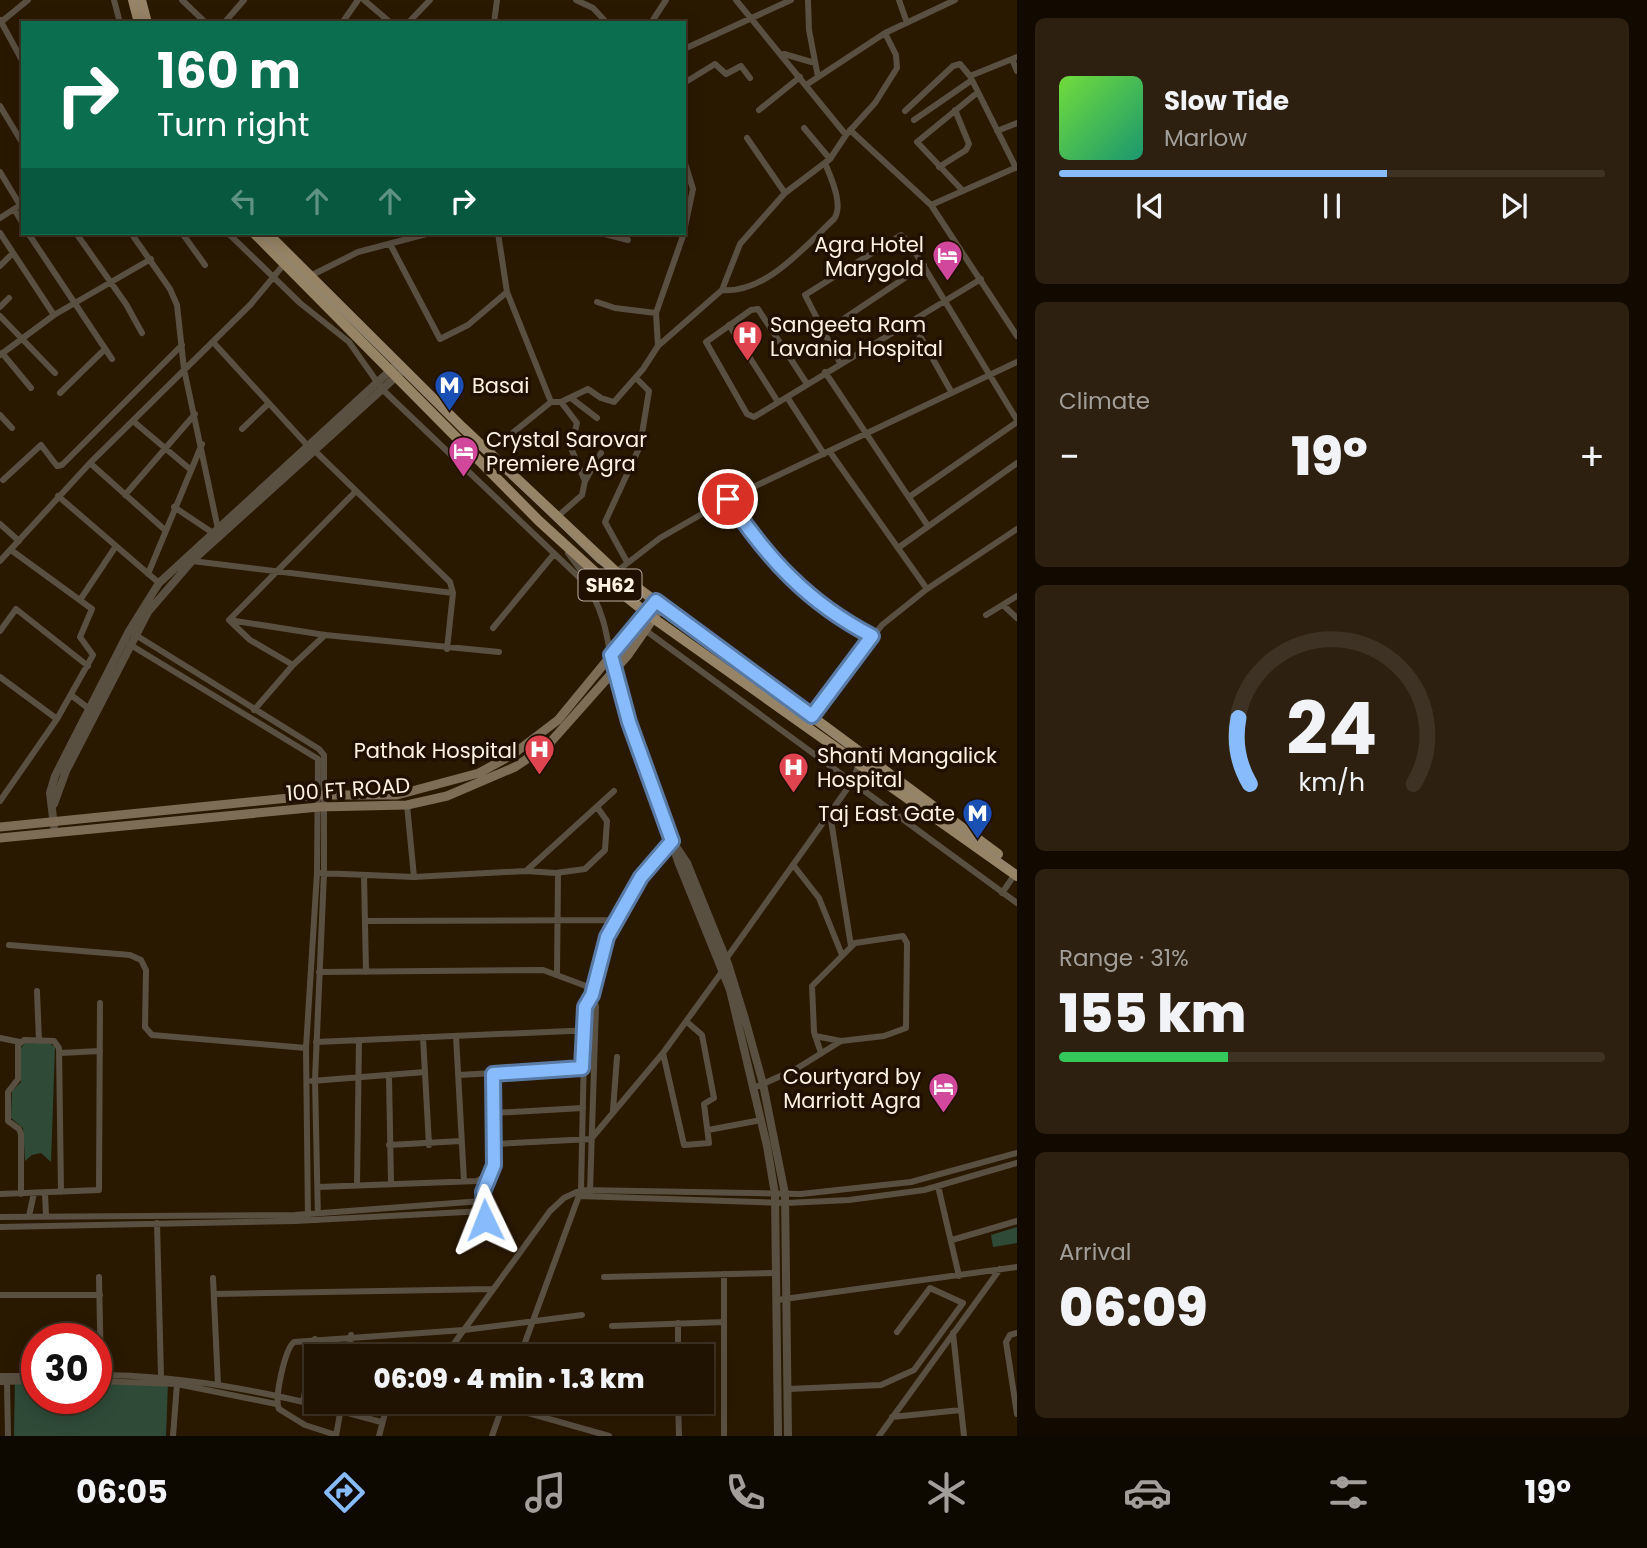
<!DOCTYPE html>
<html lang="en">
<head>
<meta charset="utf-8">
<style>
  body { margin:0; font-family:Poppins,sans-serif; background:#2d2010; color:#f1f3f6; height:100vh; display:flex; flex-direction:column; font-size:26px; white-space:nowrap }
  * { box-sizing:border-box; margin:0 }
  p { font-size:23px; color:#a29e99 }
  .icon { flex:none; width:38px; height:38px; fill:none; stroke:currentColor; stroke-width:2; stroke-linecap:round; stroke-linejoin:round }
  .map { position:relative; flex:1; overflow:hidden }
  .side { display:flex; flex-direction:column; gap:18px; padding:18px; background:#120a01; width:630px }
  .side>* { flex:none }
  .banner { position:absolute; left:21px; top:21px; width:665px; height:214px; border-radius:0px; box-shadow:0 4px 18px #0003,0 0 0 2px #3d3223; background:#0b6e4f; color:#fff; overflow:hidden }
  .speed { position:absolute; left:21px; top:1323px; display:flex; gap:14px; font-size:35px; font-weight:700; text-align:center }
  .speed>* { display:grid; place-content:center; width:91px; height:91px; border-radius:50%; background:#201301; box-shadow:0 4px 18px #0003,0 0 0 2px #3d3223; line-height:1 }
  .speed .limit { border:10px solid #d22; background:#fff; color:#111 }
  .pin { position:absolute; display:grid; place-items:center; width:60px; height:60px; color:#fff; margin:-30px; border:4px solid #fff; border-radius:50%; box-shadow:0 2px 7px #0007 }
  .me { position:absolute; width:77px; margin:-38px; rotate:358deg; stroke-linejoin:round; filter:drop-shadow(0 0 5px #0008) }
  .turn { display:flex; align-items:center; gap:24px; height:147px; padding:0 21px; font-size:32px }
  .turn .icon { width:91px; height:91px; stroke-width:2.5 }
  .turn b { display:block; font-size:49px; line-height:60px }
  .lanes { display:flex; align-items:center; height:66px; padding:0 21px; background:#0003; justify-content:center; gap:35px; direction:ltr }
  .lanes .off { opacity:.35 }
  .big { font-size:52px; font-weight:800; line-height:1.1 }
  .side .widget { flex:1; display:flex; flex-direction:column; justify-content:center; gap:10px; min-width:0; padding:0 24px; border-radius:10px; background:#2d2010 }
  .side .dial { align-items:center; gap:0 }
  .dial svg { height:182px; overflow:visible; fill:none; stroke:#3d3223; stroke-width:7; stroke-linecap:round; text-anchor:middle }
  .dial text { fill:#f1f3f6; stroke:none }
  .song { display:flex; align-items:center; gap:21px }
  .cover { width:84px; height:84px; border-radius:10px; background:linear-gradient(135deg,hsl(100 70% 55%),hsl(160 70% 35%)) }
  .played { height:7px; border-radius:4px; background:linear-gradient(90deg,#88bbfc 60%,#3d3223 60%) }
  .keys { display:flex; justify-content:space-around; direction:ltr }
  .heat { display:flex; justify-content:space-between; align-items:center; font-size:38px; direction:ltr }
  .charge { height:10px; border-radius:5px; background:linear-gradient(90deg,#34c759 31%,#3d3223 0) }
  .trip { position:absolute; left:304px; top:1344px; width:410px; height:70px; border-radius:0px; background:#201301; box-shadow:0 4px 18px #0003,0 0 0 2px #3d3223; font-weight:800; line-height:70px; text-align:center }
  .dock { display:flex; height:112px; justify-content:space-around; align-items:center; background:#0d0800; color:#a29e99 }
  .dock .icon { width:49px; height:49px }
  .dock .selected { color:#88bbfc }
  .dock b { font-size:32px; color:#f1f3f6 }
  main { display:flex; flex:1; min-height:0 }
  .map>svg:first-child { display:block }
  .green { fill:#2f4b38 }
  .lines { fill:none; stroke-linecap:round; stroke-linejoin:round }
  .minor { stroke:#5a5042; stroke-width:6 }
  .tertiary { stroke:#5a5042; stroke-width:8 }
  .secondary { stroke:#7d6d56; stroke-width:9 }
  .primary { stroke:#978365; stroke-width:10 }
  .rail { stroke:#928470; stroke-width:2 }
  .route-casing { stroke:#587aa4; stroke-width:18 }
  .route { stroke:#88bbfc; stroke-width:12 }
  .labels { text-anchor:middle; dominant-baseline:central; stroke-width:7; stroke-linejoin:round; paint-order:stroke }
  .shield { fill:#201000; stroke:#bbaf9f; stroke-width:2 }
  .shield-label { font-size:19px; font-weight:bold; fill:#fef3e3 }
  .poi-label { font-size:21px; fill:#fef3e3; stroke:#201000; text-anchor:end }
  .street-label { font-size:21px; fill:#fef3e3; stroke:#201000 }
</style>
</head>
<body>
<main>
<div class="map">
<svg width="1017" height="1436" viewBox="0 0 1017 1436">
  <rect width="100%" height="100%" fill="#2a1901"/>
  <path class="green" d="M25,1043H49L55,1047L51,1162L41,1153L32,1155L25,1161L23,1128L11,1118L12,1091L21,1082V1048Z
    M1017,1227V1243L993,1247L991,1235Z
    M15,1376L37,1377V1398H96V1379L168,1383L166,1436H14Z"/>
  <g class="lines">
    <path class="minor" d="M114,0L120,23
      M182,0L206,23
      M364,0L391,23
      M576,0L593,8L607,23
      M736,0L846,135
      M808,0L809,30L818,77
      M899,0L907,23
      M0,20L23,62
      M0,23L28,0
      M224,23L244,0
      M342,23L358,0
      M408,23L430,0
      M494,23L497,0
      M651,23L666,0
      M684,49L791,0
      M784,54L815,63
      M1012,59L1017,71
      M970,76L1017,57
      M684,83L715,64L726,74L741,66L750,78
      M806,85L885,33L955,0
      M0,106L23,144
      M759,110L800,77
      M905,111L953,66L960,64L970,76L1016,168
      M914,120L972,80
      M804,128L830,159
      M850,130L931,205
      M997,131L1017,123
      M747,138L785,193
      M684,160L693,189L684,231
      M939,167L966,150L969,144L955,110
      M1017,167L931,205L1017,336
      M0,172L20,205
      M963,191L917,142L978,92
      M14,209L23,224
      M0,218L22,204
      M0,233L54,315
      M28,233L112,359
      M76,233L126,304L142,333
      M131,233L170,289L177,305L184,369L218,529
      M182,233L205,265
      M228,233L300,303L349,342L382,389L583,581C604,606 608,640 613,672
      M498,233L507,292L551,402
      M601,233L628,240
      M390,244L440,339L468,325L507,292
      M0,266L12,254
      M310,276L358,252L430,233
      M722,290C766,294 805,246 834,219C844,205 831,178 825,163
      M597,302L615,308L656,313
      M0,307L9,298
      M0,316L55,373
      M911,320L952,393
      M729,325L778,402
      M824,332L924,265
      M213,342L308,446
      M658,346L722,290L740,244L785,193L830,159L846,135L875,103L897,68L896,55L885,33
      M2,353L31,388
      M0,355L54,315L151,259
      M840,363L805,295L901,235L909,242L1017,420
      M825,372L928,526
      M807,384L758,309L751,310L706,342L747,414L754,417L981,279
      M60,393L105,349
      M787,397L824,454
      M571,398L597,418
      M561,402L577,423L571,448L585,481
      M0,415L12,428
      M133,421L191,470
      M242,429L268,404
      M315,451L450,582L453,593L447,649
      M489,452L551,402H561L588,389L601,398L614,402L643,369L658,346L656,313L684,233
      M830,452L927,589
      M90,463L165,530
      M3,480L41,445L57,466L62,465L182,345
      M125,495L195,414
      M58,496L159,583
      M909,497L1017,422
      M728,499C767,558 808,603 872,636
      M174,507L213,533
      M557,517L582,495L585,481L601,453
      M0,524L19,541
      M898,548L1017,463
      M568,553L582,572L583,581
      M0,561L90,463L251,304L285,263
      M192,561L453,593
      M627,562L605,522L640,446L649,391L636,378
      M616,572L660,538L728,499L1017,362
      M148,574L202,444
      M80,600L116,546
      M1003,605L1017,618
      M986,615L1017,596
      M229,620L325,635L499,652
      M229,620L354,493
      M229,620L250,640L293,665
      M493,628L554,554
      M645,630L1017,903
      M0,631L16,609L88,666
      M134,634L319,749L324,755V873L315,1080L318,1220
      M129,644L318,759L317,873L306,1048L308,1220
      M0,677L57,719L93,655L80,637L92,609L11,550
      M71,695L88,708
      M254,710L293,665L325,635
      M812,716L882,625L927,589L1017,529
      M0,801L57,719
      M407,805L414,877
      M830,814L851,946
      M794,866L819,898L842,955
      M526,871L614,791
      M320,873L414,877L526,871L556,873L558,875L557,973
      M556,873L585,869L605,850L607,821L597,807
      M364,875L366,972
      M1002,893L1015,874
      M365,921L615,920
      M9,945L130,955L141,960L146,970L145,1027L152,1035L306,1048
      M726,959L852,782L859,764
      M319,972L543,970L594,989
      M37,991L39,1041
      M456,1036L464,1181
      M815,1036L841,1041
      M423,1037L429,1145
      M0,1038L20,1042
      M316,1042L593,1030
      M60,1053L100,1051
      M663,1053L684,1145L709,1143L704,1104L714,1098L702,1035L687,1022
      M459,1075L583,1068
      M389,1077L391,1183
      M312,1081L425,1072
      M754,1088L796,1069L841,1041L884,1036L906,1028L907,943L903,936L855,943L812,986L814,1032L821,1053
      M613,1110L617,1057
      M493,1113L583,1108
      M708,1130L756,1121
      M495,1144L591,1139L663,1053L724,969
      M389,1145L461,1141
      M357,1185L359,1040
      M938,1186L959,1276
      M318,1187L477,1181L490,1174L494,1165L493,1074
      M590,1192L596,1006L592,995
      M45,1193L46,1216
      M0,1194L99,1190L100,1003
      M21,1194V1134L19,1129L8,1121V1092L18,1079V1045L24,1040L54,1041L59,1048L61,1192
      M579,1196L786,1203L849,1200L924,1190L1017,1163
      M29,1216L34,1193
      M0,1217L295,1215L482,1201
      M157,1223L161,1376
      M485,1226L482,1201L487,1177
      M0,1227L295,1221L484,1211
      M952,1240L1017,1221
      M99,1277L101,1375
      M604,1277L776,1273
      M213,1278L218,1385
      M214,1294L493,1289
      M0,1295H100
      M777,1300L1017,1267
      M678,1323V1356
      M612,1326L724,1322
      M953,1333L964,1436
      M1017,1333L1010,1335L1006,1342L1017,1414
      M523,1350L580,1346
      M349,1356L351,1335
      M445,1356L550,1211L564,1198L581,1190L801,1194L911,1182L1017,1153
      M520,1356L581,1190L585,1007C597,986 598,962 606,940C620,902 646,870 672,841
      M96,1375C193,1375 288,1396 381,1422
      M0,1376H37
      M96,1381L177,1384L276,1404
      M0,1382L37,1381
      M7,1382L8,1436
      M788,1389L881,1385L914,1370L963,1303L930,1288L897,1332
      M303,1402L315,1339
      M678,1402L679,1436
      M503,1406L609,1436
      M892,1417L961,1410
      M336,1435L305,1425L279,1409C274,1398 285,1349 294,1342L464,1330L582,1315
      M173,1436L177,1384
      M336,1436L342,1402
      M379,1436L388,1402
      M492,1436L504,1402
      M724,1436V1274
      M879,1436L1000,1269"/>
    <path class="tertiary" d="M613,673L679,864L730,990L767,1146L775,1194L778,1436
      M54,804L66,771L148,612L192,561L399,374
      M54,826L50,793L55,776L129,631L159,583L393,368
      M677,848L687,863L728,964L745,1019L763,1084L785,1194L788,1436"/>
    <path class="secondary" d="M0,827L319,795H397L479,773L512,755L558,720L655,602
      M0,838L319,807L407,805L447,796L515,767L548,745L628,655L662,606"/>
    <path class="primary" d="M133,0L139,23
      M141,0L147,23
      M254,233L539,521L595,572L653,618L1017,876
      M267,233L462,427L616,572L998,854"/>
    <path class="rail" d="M138,0L143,23
      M259,233L598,562L1017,872"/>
  </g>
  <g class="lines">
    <defs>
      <path id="route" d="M485,1220L483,1192L494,1165L493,1074L582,1068L585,1007L592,995L607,937L641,877L672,841L629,722L611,655L656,601L812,716L872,636C808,603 767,558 728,499"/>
    </defs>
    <use href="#route" class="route-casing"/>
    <use href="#route" class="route"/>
  </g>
  <defs>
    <symbol id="hotel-pin" viewBox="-11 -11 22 30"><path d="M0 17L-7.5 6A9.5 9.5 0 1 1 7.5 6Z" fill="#d1479c" stroke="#201000"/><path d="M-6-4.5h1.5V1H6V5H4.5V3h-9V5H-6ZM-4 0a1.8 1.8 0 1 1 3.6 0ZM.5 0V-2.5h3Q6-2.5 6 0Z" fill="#fff"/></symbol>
    <symbol id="hospital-pin" viewBox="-11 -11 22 30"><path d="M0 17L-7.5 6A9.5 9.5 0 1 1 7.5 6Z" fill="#e0444e" stroke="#201000"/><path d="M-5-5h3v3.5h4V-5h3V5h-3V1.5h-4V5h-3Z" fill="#fff"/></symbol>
    <symbol id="metro-pin" viewBox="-11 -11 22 30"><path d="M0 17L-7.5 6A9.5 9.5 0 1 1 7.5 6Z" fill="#1a4fb4" stroke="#201000"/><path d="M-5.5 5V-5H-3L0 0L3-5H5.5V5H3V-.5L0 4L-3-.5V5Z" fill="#fff"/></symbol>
  </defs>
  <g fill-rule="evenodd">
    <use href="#hotel-pin" x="930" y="238" width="35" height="47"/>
    <use href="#hospital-pin" x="730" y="318" width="35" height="47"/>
    <use href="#metro-pin" x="432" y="368" width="35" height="47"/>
    <use href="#hotel-pin" x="446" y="434" width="35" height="47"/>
    <use href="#hospital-pin" x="522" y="732" width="35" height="47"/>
    <use href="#hospital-pin" x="776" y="750" width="35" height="47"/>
    <use href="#metro-pin" x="960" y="796" width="35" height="47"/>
    <use href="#hotel-pin" x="926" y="1070" width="35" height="47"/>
  </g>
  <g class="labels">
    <rect class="shield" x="578.5" y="569.5" width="63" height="31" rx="5"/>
    <g class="shield-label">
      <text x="610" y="585">SH62</text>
    </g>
    <g class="poi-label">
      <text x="924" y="244">Agra Hotel<tspan x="924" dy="24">Marygold</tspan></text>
      <text x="770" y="324" text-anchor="start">Sangeeta Ram<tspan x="770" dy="24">Lavania Hospital</tspan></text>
      <text x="472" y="385" text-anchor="start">Basai</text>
      <text x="486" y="439" text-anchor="start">Crystal Sarovar<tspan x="486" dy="24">Premiere Agra</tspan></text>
      <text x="517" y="750">Pathak Hospital</text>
      <text x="817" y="755" text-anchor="start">Shanti Mangalick<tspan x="817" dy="24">Hospital</tspan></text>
      <text x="955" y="813">Taj East Gate</text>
      <text x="921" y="1076">Courtyard by<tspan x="921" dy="24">Marriott Agra</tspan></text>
    </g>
    <g class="street-label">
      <text transform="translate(348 789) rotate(-4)">100 FT ROAD</text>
    </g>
  </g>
</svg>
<div class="speed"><div class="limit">30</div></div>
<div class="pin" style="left:728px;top:499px;background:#d93025"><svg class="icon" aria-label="arrive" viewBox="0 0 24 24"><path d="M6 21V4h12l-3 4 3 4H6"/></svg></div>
<svg class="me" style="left:485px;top:1220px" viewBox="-20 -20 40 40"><path d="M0-17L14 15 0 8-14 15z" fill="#88bbfc" stroke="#fff" stroke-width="4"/></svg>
<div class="trip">06:09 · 4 min · 1.3 km</div>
<div class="banner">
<div class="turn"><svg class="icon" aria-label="right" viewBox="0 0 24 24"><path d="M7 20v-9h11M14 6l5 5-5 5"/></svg><div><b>160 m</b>Turn right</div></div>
<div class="lanes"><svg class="icon off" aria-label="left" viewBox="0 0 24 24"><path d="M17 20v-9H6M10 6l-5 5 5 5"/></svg><svg class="icon off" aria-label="ahead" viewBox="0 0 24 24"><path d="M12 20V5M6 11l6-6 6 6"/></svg><svg class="icon off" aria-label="ahead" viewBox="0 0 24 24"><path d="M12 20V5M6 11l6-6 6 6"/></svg><svg class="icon" aria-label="right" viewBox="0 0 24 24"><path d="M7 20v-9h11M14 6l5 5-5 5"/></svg></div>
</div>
</div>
<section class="side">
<div class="widget">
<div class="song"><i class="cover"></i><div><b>Slow Tide</b><p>Marlow</p></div></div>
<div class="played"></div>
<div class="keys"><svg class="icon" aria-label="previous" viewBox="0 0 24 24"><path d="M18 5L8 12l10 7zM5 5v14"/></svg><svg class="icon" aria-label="pause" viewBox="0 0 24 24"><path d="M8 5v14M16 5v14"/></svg><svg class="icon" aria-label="next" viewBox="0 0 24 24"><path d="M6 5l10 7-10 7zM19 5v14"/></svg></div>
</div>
<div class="widget"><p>Climate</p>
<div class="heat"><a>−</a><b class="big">19°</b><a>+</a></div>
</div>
<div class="widget dial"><svg viewBox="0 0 100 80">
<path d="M14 69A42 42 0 1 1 86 69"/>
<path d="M14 69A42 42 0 0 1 9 40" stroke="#88bbfc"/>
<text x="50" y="56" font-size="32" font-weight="700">24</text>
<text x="50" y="72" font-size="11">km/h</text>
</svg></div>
<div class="widget"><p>Range · 31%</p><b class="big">155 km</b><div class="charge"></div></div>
<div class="widget"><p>Arrival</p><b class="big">06:09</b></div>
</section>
</main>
<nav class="dock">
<b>06:05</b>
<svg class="icon selected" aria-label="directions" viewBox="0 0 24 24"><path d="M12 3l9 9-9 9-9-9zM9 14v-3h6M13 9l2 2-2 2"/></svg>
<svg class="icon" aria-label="music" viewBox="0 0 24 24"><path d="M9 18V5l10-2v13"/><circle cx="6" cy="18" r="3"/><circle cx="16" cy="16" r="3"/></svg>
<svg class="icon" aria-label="phone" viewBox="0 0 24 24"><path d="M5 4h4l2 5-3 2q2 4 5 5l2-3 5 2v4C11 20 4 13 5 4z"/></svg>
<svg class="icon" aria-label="climate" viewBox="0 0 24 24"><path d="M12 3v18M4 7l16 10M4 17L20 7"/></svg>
<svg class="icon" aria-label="car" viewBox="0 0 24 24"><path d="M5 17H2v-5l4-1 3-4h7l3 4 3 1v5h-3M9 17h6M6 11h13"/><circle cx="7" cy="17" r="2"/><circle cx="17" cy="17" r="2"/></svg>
<svg class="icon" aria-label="filters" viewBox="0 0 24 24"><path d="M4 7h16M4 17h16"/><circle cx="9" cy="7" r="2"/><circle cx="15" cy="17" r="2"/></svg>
<b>19°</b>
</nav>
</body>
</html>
